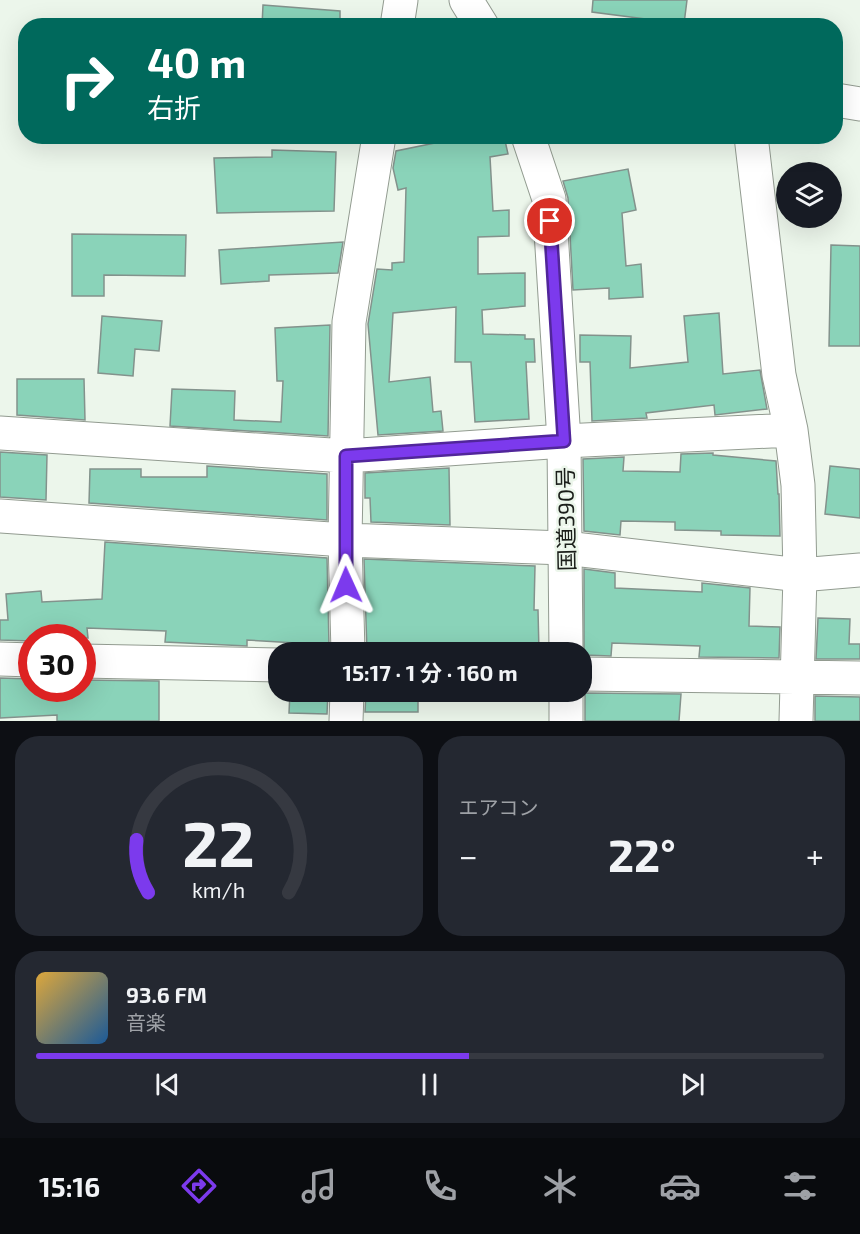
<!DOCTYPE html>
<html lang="ja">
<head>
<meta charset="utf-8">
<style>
  body { margin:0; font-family:"Exo 2","Noto Sans JP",sans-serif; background:#242831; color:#f1f3f6; height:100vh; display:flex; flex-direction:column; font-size:22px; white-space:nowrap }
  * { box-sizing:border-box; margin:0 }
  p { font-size:20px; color:#9ea1a6 }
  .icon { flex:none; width:33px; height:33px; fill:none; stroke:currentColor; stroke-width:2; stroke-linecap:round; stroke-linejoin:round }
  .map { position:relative; height:721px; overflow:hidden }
  .details { display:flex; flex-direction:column; gap:15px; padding:15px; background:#0d0f14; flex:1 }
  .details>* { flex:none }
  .top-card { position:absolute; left:18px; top:18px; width:825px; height:126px; border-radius:24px; box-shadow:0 6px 24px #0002; background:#00695c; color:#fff; overflow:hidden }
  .controls { position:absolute; left:776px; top:162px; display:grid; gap:12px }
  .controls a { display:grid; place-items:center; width:66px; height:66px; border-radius:50%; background:#171b24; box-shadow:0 6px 24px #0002; font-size:30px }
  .speed { position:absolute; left:18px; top:624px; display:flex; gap:12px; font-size:30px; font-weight:700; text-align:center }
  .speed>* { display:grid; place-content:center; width:78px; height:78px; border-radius:50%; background:#171b24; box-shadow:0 6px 24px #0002; line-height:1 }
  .speed .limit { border:9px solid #d22; background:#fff; color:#111 }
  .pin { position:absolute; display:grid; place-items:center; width:51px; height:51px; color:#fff; margin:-26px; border:3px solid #fff; border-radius:50%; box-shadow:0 2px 6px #0007 }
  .me { position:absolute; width:66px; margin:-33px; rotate:359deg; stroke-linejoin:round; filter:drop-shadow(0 0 4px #0008) }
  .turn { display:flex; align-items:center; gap:21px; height:126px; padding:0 30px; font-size:27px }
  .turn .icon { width:78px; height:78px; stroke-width:2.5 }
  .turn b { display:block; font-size:42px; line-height:51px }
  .big { font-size:45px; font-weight:700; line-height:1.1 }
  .details .widget { flex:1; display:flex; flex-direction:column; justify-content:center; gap:9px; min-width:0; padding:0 21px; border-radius:24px; background:#242831 }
  .details .dial { align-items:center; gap:0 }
  .dial svg { height:156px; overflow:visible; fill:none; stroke:#363941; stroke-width:7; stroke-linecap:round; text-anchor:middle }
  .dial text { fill:#f1f3f6; stroke:none }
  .song { display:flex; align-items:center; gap:18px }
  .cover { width:72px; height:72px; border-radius:9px; background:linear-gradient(135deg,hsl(40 70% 55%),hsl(210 70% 35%)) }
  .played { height:6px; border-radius:3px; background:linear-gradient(90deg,#7c3aed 55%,#363941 55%) }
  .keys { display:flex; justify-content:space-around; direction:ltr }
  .heat { display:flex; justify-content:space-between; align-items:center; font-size:33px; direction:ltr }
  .details .tiles { flex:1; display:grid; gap:15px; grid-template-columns:1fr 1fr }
  .widget:last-child { grid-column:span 2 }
  .trip { position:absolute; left:268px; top:642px; width:324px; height:60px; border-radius:24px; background:#171b24; box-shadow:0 6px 24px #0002; font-weight:700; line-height:60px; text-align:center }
  .tabs { display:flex; height:96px; justify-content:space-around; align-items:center; background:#090b0e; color:#9ea1a6 }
  .tabs .icon { width:42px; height:42px }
  .tabs .active { color:#7c3aed }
  .tabs b { font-size:27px; color:#f1f3f6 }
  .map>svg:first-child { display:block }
  .building { fill:#8ad3b9; stroke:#83928c; stroke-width:1.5 }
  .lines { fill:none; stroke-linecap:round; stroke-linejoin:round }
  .minor-casing { stroke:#929b90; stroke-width:35 }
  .highway-casing { stroke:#929b90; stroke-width:35 }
  .minor { stroke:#fff; stroke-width:33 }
  .highway { stroke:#fff; stroke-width:33 }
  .route-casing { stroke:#51269a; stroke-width:15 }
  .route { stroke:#7c3aed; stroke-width:10 }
  .labels { text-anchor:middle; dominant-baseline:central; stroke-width:5; stroke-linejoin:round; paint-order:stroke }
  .street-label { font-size:22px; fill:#1b1e1a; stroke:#ecf6eb }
</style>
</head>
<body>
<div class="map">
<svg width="860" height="721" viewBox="0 0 860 721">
  <rect width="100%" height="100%" fill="#ecf6eb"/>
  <path class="building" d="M593,0H687L684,24L592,12Z
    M263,5L340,11V26H262Z
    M469,136H504L508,154L490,157L493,211L509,210V236L478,237V274L525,273V306L482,310L483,334L525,335V339H534L535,362H526L529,419L475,422L471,362H455L456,307L393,313L389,382L430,377L433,412L441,411L443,431L378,435L368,324L377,269L392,270V263L404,262L406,188L398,190L393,168L396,151Z
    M272,150L336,152L334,211L217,213L214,158L272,157Z
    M628,169L636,210L622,213L626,266L641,264L643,297L609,299V288L573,290L568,198L563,181Z
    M72,234L186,235L185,276L104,275V296H72Z
    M343,242L338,273L269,275V281L221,284L219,250Z
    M831,245L860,246V346H829Z
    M719,313L723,374L760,370L767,409L715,415L714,405L646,413L647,418L592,421L590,362H580V335L631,336L630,368L688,362L684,316Z
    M102,316L162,321L159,351L135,349L133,376L98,373Z
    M330,325L328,436L170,426L172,389L235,391L234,420L281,422L283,381H277L275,328Z
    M17,379H84L85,420L17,415Z
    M0,452L47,455L46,500L0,497Z
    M713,453V455L776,461L778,494H779L780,536L721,535V531L675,530V522L621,521L620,535L584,531L583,459L624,457L623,471L680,472L681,454Z
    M207,466L327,474V520L89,503L90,469H141V477H207Z
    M830,466L860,469V518L825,514Z
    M449,468L450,525L371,522L370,498H365V473Z
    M105,542L327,558L329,645L247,640V646L165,642L166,631L87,628L88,638H32V641L0,640V620H8L6,594L41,591L42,602L102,599Z
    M364,559L535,566L534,610H538L539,652H367Z
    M584,569L615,573V588L702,592V583L750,588L749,626L780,627L779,658L699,657L700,646L612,643L611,656L584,655Z
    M818,618L850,619L849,644H860V659H816Z
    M0,678L32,679V688H82V680L159,681V721H57V715L0,718Z
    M290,692H328L327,714L289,713Z
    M366,692H418V712H365Z
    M585,693L681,694L679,721H585Z
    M815,696L860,697V721H815Z"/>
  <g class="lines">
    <defs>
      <path id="minor" d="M397,26L401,0
        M836,100L860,104
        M751,136L779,375L791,430L798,485L800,575L796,721
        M0,433L346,456L564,441L791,430
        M0,516L345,540L565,548L800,575L860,570
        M348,652L345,540L349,322L379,136
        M0,659L32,660
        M82,661L279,665
        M582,674L860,678
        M346,721L347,692"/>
      <path id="highway" d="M466,0L482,26
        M528,136L549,199L564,441L566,652
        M566,692V721"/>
    </defs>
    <use href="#minor" class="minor-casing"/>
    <use href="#highway" class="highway-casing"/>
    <use href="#minor" class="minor"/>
    <use href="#highway" class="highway"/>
  </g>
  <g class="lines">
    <defs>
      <path id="route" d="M346,585V456L564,441L550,221"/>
    </defs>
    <use href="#route" class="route-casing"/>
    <use href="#route" class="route"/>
  </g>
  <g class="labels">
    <g class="street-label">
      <text transform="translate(565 519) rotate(-91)">国道390号</text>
    </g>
  </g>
</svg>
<div class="controls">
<a><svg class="icon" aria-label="layers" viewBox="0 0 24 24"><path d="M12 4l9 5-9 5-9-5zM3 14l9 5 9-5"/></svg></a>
</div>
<div class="speed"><div class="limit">30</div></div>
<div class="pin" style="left:550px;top:221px;background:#d93025"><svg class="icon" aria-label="arrive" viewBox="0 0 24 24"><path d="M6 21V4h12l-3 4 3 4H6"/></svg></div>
<svg class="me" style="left:346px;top:585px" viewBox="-20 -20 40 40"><path d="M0-17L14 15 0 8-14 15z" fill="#7c3aed" stroke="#fff" stroke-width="4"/></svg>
<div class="trip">15:17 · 1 分 · 160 m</div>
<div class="top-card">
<div class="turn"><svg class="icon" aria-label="right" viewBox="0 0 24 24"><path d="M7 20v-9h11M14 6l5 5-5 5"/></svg><div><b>40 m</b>右折</div></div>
</div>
</div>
<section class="details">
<div class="tiles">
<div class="widget dial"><svg viewBox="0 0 100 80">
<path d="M14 69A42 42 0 1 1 86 69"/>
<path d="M14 69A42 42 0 0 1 8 42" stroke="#7c3aed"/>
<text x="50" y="56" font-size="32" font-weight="700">22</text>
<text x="50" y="72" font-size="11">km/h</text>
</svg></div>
<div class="widget"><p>エアコン</p>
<div class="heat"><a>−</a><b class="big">22°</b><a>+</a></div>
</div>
<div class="widget">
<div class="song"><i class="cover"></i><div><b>93.6 FM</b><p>音楽</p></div></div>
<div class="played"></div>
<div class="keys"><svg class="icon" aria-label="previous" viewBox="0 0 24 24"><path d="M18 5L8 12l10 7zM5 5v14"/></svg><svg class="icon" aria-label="pause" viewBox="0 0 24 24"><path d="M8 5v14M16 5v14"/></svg><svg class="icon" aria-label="next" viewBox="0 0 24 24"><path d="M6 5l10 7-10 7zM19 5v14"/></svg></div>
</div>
</div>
</section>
<nav class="tabs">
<b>15:16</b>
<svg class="icon active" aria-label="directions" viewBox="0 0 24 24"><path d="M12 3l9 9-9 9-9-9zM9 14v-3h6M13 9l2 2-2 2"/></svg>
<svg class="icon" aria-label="music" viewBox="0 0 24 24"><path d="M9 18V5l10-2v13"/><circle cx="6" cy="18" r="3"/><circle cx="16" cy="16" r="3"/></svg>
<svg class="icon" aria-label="phone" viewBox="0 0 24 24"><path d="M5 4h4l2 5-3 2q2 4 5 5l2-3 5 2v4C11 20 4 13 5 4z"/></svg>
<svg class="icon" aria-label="climate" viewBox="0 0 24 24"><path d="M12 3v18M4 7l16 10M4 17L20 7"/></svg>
<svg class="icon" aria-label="car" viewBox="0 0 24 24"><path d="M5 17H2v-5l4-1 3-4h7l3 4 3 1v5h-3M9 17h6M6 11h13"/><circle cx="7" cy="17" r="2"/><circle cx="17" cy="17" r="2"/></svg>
<svg class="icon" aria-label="filters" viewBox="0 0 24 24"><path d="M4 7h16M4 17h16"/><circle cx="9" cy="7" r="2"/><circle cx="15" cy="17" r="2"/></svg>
</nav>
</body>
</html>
